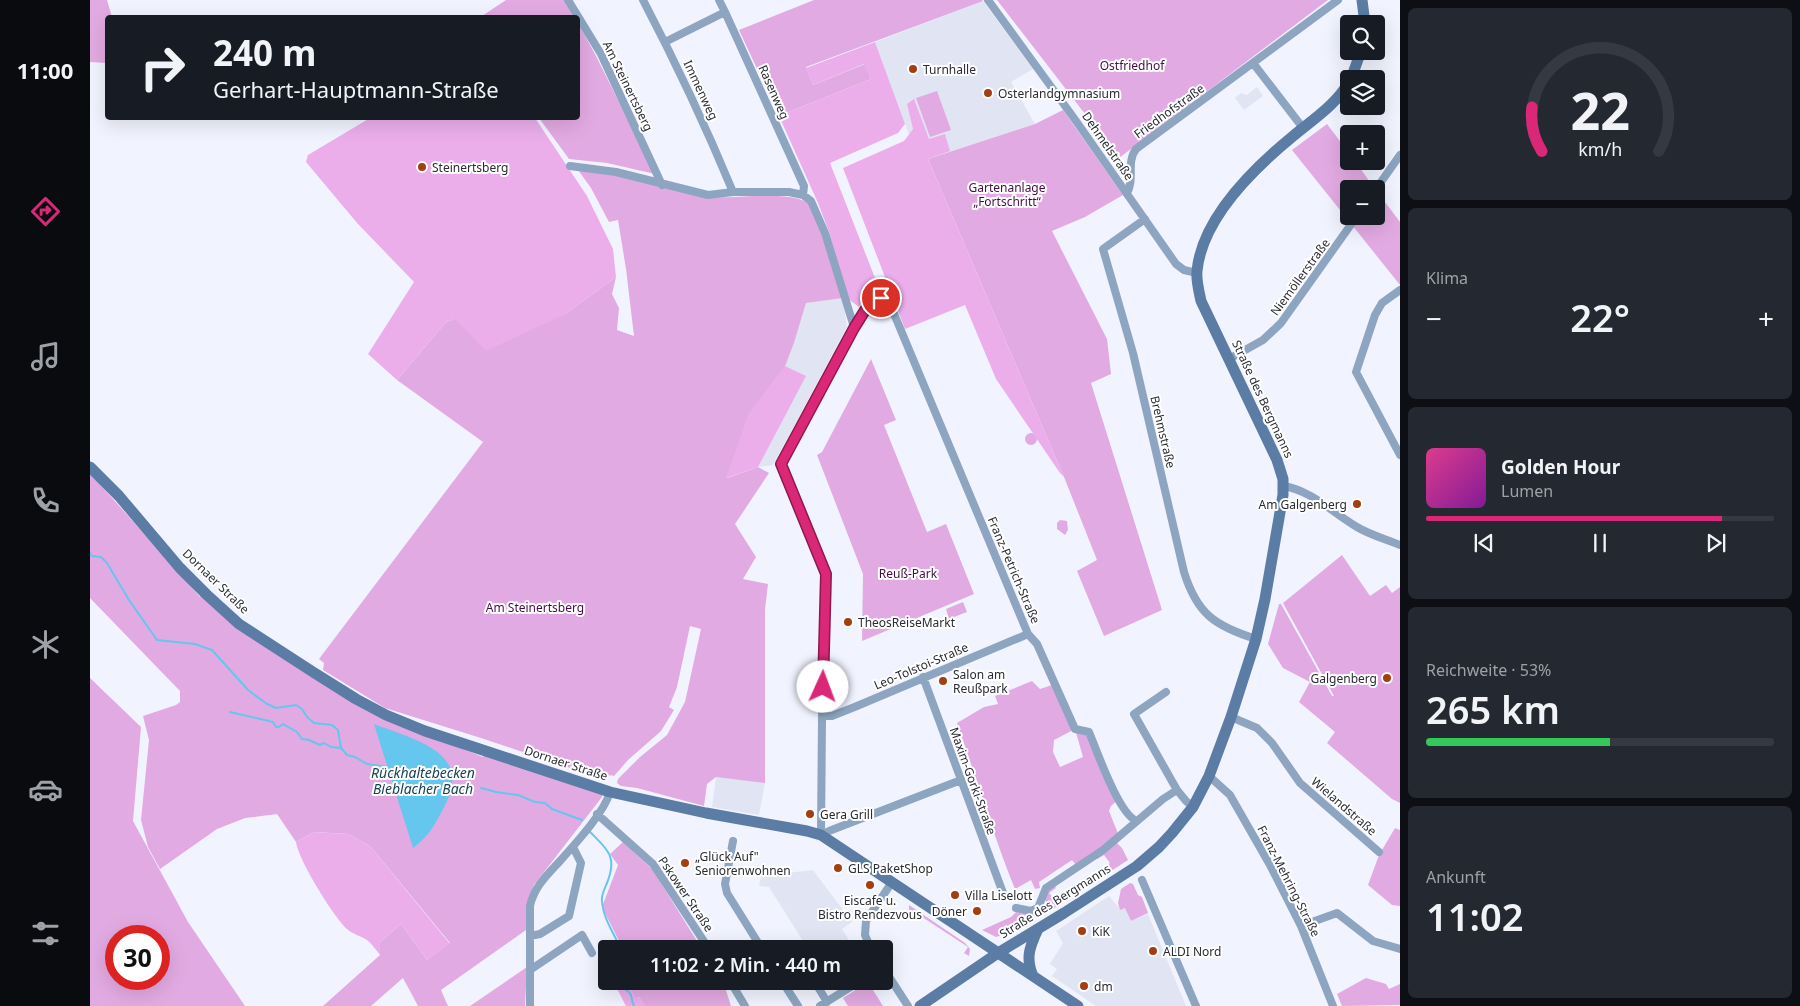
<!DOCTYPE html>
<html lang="de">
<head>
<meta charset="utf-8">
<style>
  body { margin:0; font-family:"Noto Sans",sans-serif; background:#242831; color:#f1f3f6; height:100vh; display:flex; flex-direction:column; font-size:19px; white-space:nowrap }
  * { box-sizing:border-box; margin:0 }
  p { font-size:16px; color:#9ea1a6 }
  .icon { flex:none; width:28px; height:28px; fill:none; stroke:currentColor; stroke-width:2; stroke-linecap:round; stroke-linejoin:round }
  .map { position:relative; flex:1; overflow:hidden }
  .side { display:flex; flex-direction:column; gap:8px; padding:8px; background:#0d0f14; width:400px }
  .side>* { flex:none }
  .banner { position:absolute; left:15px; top:15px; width:475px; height:105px; border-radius:5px; box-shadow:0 5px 20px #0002; background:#171b24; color:#f1f3f6; overflow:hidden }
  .fabs { position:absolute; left:1250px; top:15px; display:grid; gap:10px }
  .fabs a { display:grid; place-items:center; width:45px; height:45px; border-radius:5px; background:#171b24; box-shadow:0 5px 20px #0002; font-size:25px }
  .speed { position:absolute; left:15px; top:925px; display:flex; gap:10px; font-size:25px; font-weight:700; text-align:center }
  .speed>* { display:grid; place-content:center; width:65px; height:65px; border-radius:50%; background:#171b24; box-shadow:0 5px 20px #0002; line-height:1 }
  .speed .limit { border:8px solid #d22; background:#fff; color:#111 }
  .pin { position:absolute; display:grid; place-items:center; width:42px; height:42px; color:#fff; margin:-21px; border:2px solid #fff; border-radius:50%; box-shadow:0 1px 5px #0007 }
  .me { position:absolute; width:55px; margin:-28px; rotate:2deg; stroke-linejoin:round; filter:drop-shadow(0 0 4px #0008) }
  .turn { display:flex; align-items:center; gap:18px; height:105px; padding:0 25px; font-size:22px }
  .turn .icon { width:65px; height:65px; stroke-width:2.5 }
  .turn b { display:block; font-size:35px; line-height:42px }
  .big { font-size:38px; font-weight:600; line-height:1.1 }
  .side .card { flex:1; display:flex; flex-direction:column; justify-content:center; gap:8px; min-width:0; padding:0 18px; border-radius:8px; background:#242831 }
  .side .dial { align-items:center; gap:0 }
  .dial svg { height:130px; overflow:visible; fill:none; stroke:#363941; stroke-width:7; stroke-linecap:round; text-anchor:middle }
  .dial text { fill:#f1f3f6; stroke:none }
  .song { display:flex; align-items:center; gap:15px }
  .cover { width:60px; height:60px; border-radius:8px; background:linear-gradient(135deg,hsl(330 70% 55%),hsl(290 70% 35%)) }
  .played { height:5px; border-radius:2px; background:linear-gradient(90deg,#db2777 85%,#363941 85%) }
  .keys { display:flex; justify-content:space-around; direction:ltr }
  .heat { display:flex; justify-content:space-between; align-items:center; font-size:28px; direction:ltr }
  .charge { height:8px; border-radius:4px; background:linear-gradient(90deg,#34c759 53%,#363941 0) }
  .trip { position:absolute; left:508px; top:940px; width:295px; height:50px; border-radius:5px; background:#171b24; box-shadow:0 5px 20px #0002; font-weight:600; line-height:50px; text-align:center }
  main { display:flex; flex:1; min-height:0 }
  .tabs { display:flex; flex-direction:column; width:90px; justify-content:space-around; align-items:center; background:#090b0e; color:#9ea1a6 }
  .tabs .icon { width:35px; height:35px }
  .tabs .selected { color:#db2777 }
  .tabs b { font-size:22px; color:#f1f3f6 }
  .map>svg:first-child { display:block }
  .built { fill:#e1e4f2 }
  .green { fill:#e2aae2; fill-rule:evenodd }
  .forest { fill:#ebaeeb }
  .water { fill:#65c6ee }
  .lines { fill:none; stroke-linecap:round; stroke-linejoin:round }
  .stream { stroke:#65c6ee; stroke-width:2 }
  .street { stroke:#8da5c0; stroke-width:8 }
  .secondary { stroke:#5b7da5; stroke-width:11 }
  .route-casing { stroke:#8e194d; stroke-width:12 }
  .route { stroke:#db2777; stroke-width:9 }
  .poi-dot { fill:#a33e10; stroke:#fff; stroke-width:2 }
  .labels { text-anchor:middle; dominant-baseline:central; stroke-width:4; stroke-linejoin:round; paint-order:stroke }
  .park-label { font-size:12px; fill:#440e45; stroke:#fff }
  .poi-label { font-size:12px; fill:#292b35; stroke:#fff; text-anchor:start }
  .street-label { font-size:12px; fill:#292b35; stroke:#fff }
  .water-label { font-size:14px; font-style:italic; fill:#184353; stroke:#fff }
</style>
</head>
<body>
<main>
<nav class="tabs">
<b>11:00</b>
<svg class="icon selected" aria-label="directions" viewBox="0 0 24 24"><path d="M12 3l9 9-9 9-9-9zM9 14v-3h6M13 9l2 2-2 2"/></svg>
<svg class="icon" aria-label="music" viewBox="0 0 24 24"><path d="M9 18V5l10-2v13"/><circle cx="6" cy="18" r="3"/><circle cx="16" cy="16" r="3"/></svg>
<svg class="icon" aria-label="phone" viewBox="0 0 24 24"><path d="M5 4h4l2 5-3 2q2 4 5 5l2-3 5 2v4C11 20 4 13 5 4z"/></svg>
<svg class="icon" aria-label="climate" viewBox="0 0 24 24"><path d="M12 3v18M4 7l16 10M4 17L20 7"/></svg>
<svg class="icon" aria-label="car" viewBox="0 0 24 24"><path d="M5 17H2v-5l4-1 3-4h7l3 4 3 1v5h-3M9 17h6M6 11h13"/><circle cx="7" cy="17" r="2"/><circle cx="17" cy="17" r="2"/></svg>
<svg class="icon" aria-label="filters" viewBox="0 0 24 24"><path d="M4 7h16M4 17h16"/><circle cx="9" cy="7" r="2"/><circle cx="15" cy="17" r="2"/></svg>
</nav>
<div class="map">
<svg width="1310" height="1006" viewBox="0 0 1310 1006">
  <rect width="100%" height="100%" fill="#f1f3ff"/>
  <path class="built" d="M893,1L943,69L921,82L945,124L829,162L785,42Z
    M1167,87L1173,96L1154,110L1145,98L1151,93L1157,95Z
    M753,298L757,327L683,465L668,467L715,376L695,366L704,343L716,303Z
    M626,777L675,783L669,815L622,807Z
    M723,870L762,922L752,929L762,945L756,949H718L679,887L669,886L671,876Z
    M1019,896L1030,909L1035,907L1041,921L1058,914L1096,1006H1006L962,976L967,969L960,964L973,943L966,931Z"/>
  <path class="green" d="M0,0H17L22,17L18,18L17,63L0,62Z
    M416,0H474L484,17L389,18Z
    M724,0H892L893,1L716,67L723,85L775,64L781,79L689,116L649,30Z
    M907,0H1238L1029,158Z
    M488,23L505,54L565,174L517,163L479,159L449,118H488Z
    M847,91L861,130L840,137L826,98Z
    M973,110L1033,195L995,217L962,231L1017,339L1021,374L1001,383L1072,610L1014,636L987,571L1007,560L974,477L838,159L945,124Z
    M1237,124L1259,153V161H1265L1285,189H1259V216H1286V190L1310,222V285L1202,150Z
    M488,170C520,173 551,180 582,187C596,191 613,197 627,197C654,199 699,189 722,205L753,298L716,303L704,343L694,369L683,382L637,478L668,467L679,473L645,524L666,557L653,579L678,584L675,609V783L626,777L617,784L614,806L547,788L531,786L527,783L528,779L550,757L577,735L595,702L611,629L600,626L587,687L579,707L584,710L571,731L538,760L524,776L520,775L516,780L391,738L295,708L233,670L234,663L229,659L393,442L307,380L356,322L365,319L475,314L526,277L522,294L529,308L527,330L544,336L536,269L528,220L519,222L501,188Z
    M781,359L806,420L794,425L837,532L856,524L884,594L772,641L773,574L727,455L732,452Z
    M935 439a6 6 0 1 1 12 0a6 6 0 1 1-12 0Z
    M0,473L110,597L112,595L171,644L361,744L393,757L394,755L513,793L512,797L444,885L436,911V930L351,990L358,1006H328L313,978L281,1006H233L290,955V942L311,924L337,960L360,943L280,846L258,834L224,832L206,842L187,814L155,818L127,829L70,869L58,847L51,820L59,740L53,716L86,705L90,702V691L0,598Z
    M970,520L977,521L978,530L975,535L967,529V523Z
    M1252,555L1280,596L1296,585L1302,593L1310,587V803L1302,799L1237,743L1245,732L1209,702L1220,682L1193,668L1178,644L1189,604H1191L1242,696H1244L1193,603Z
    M873,602L877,612L859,619L856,609Z
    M0,678L51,727L43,821L98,922L155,1006H0ZM26,936H69V979H26Z
    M942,681L950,689L965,684L985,729L999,732L1028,800L1021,806L1019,811L1029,836L986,865L982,860L949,882L950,888L945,889L941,880L925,889C903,835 887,779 867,723L894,707L908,704L905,696ZM985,729L993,757L970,767L963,752L964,740Z
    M1305,828L1310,830V906L1302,905L1278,885L1289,855Z
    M533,842L562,869L612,949H533L512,907L528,865L520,854Z
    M1026,842L1032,848L1038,860L960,911L954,897L963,883L966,888L959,893L966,901L1020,863L1014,855L1007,859L1005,857Z
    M1040,883L1043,884L1048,895L1052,897L1058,913L1041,921L1035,908L1030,910L1028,903L1031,889Z
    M819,905L875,943L880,949L879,956L874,953L878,947L826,913L824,916L819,912Z
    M927,911H936L940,921L922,932L906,937L892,930L921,917Z
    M437,967L435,1006H380Z
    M1276,978L1296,984L1299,989L1310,984V1005L1252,1006L1247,994Z
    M537,981H633L641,1006H554L549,997L545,999Z
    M778,982L793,1006H758L753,998Z"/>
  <path class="forest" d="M785,42L815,124L808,133L740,163L785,278L769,307L757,298L739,232L728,203L689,116L781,79L774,64L723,85L716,68Z
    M824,99L839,139L855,134L860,151L838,159L974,477L970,473L906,379L875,305L815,329L753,168L814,141L823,129L817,104Z
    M280,118H445L497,196L523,249L526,277L475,314L396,351L365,319L356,322L307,380L278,354L324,282L268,224L216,162L218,155Z
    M695,366L716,376L668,467L636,478L659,413Z
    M224,832L258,834L280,846L360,944L337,960L311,924L290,942V955C286,950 282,944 277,940C271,936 262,934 257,929C243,916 208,859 206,842Z
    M523,981H537L545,998L549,997L554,1006H536Z"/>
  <path class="water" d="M284,724C325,740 386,752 353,809C344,826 339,836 323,848Z"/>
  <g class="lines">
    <path class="stream" d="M0,553L2,556L11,557L17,563L39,600L67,640L105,644L122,650L158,690L177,704L186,708L206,705L212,709L217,717L224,723L242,725L248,730L251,748L257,755L265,757L277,764L299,767
      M140,712L183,722L186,727H189L193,724L207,732L212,739L219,740L230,745L234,743L241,747L251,748
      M391,788L406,792L428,795L445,802L455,803L462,809L492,820
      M500,832C517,849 528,856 517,883C515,888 511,895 512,901C513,918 524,934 531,949
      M531,981L532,987C546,996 539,996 544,1006"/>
    <path class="street" d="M478,0L511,54L572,185
      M553,0C586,63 616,127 643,192
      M629,0L635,12L714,186L713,195
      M898,0L986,121L1086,264L1094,270L1107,273
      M575,42L635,12
      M1163,63L1213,128
      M480,166L526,172L618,195L643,192H699L713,195L721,201L735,233L764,327
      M1286,189L1310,155
      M1037,193C1045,180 1036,162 1046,149L1248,0
      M1055,219L1013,249L1043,353L1094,572C1107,614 1125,626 1166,639
      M1310,290L1292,303L1285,315L1266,372L1310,455
      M1139,359L1173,340L1191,323L1267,216
      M1193,486C1221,490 1243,513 1267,527C1280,535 1296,539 1310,545
      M833,677L913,893
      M1076,692L1044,714L1087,790L1096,801L1103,807
      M732,716H742L767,706L938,634
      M1141,717L1167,728L1182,743L1210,783L1289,852
      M1119,776L1140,795L1180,865L1211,926L1243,1006
      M507,814L563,864L619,949
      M731,835L732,718L736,574L691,464L764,327L782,299L791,298L802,309L938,634L947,644L985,729L999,732C1007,751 1029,815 1047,821
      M731,835L739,831L871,780
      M643,841L635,884L637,893L672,949
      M1052,880L1106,1006
      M926,908L941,911L948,908L956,888L1013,850L1073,799L1087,790
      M1211,926L1247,913L1283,941L1310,949
      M440,936L450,934L479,916L491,863L483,847
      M781,949L775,935L776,921L802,882
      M794,969L818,1006
      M440,970L492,935L502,953
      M640,981L655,1006
      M692,981L708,1006
      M725,982L737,1002
      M440,1006V906C444,887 457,875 470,861C485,844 514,813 520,792
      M730,1006L770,981"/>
    <path class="secondary" d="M1272,0L1275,24
      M1261,79L1271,51
      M0,467L29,496L90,568L116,594L149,624L223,672L266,699L296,715L335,731L520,792L616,813L717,831L731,835L988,1006
      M943,976C935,958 940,946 948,929
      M830,1006L908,953L974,913L1047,866L1069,847L1082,833L1103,807L1119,776L1141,717L1166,639L1175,599L1193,495V479L1187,460L1111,301C1109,291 1106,281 1107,271C1112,219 1163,169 1202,137C1222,120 1245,106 1259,82"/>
  </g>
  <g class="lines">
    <defs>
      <path id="route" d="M733,687L736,574L691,464L764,328L782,299L791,298"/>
    </defs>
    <use href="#route" class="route-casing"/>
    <use href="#route" class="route"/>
  </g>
  <g class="poi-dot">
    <circle cx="823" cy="69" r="5"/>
    <circle cx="898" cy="93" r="5"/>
    <circle cx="332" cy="167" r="5"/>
    <circle cx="1267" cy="504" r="5"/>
    <circle cx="758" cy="622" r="5"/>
    <circle cx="1297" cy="678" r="5"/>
    <circle cx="853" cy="681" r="5"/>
    <circle cx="720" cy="814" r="5"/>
    <circle cx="595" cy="863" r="5"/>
    <circle cx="748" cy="868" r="5"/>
    <circle cx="780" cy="885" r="5"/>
    <circle cx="865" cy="895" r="5"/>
    <circle cx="887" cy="911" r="5"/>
    <circle cx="992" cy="931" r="5"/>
    <circle cx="1063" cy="951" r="5"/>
    <circle cx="994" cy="986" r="5"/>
  </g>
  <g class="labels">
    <g class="park-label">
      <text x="1042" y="65">Ostfriedhof</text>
      <text x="917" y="187">Gartenanlage<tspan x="917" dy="14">„Fortschritt“</tspan></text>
      <text x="818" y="573">Reuß-Park</text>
      <text x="445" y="607">Am Steinertsberg</text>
    </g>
    <g class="poi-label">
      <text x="833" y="69">Turnhalle</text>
      <text x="908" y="93">Osterlandgymnasium</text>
      <text x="342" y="167">Steinertsberg</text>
      <text x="1257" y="504" text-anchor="end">Am Galgenberg</text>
      <text x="768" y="622">TheosReiseMarkt</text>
      <text x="863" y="674">Salon am<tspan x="863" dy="14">Reußpark</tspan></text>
      <text x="1287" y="678" text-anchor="end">Galgenberg</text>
      <text x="730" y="814">Gera Grill</text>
      <text x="605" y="856">„Glück Auf"<tspan x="605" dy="14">Seniorenwohnen</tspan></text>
      <text x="758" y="868">GLS PaketShop</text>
      <text x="875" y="895">Villa Liselott</text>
      <text x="780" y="900" text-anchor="middle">Eiscafe u.<tspan x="780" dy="14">Bistro Rendezvous</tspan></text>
      <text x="877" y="911" text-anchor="end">Döner</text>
      <text x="1002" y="931">KiK</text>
      <text x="1073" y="951">ALDI Nord</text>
      <text x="1004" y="986">dm</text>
    </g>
    <g class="street-label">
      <text transform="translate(538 86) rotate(64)">Am Steinertsberg</text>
      <text transform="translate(611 90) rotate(65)">Immenweg</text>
      <text transform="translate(684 92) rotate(66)">Rasenweg</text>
      <text transform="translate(1079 111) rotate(-36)">Friedhofstraße</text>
      <text transform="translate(1018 146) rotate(55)">Dehmelstraße</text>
      <text transform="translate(1210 277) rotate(-54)">Niemöllerstraße</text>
      <text transform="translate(1173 399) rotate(65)">Straße des Bergmanns</text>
      <text transform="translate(1073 432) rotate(77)">Brehmstraße</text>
      <text transform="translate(924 570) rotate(67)">Franz-Petrich-Straße</text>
      <text transform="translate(126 581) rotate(44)">Dornaer Straße</text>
      <text transform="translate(831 666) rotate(-23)">Leo-Tolstoi-Straße</text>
      <text transform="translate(476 763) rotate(18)">Dornaer Straße</text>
      <text transform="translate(883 781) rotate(70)">Maxim-Gorki-Straße</text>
      <text transform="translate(1254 806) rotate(41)">Wielandstraße</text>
      <text transform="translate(1199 881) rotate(63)">Franz-Mehring-Straße</text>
      <text transform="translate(596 894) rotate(56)">Pskower Straße</text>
      <text transform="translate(965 901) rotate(-32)">Straße des Bergmanns</text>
    </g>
    <g class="water-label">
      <text x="333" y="772">Rückhaltebecken<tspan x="333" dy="16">Bieblacher Bach</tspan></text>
    </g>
  </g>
</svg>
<div class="fabs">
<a><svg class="icon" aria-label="search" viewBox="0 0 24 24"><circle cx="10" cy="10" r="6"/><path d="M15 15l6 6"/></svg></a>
<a><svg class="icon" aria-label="layers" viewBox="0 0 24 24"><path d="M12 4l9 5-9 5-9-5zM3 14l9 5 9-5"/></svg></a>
<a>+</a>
<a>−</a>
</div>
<div class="speed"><div class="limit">30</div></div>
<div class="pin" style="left:791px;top:298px;background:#d93025"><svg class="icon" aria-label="arrive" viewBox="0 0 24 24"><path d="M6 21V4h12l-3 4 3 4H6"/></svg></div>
<svg class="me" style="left:733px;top:687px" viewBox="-20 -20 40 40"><circle r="19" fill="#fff"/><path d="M0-13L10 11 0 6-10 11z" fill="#db2777"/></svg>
<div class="trip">11:02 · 2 Min. · 440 m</div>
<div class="banner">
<div class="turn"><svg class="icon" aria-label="right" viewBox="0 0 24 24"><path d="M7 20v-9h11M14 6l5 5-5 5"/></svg><div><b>240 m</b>Gerhart-Hauptmann-Straße</div></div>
</div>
</div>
<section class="side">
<div class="card dial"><svg viewBox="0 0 100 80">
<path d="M14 69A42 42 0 1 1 86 69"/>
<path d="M14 69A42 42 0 0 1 8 42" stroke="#db2777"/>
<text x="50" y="56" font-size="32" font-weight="700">22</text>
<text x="50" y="72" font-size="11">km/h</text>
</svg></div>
<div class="card"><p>Klima</p>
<div class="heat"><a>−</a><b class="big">22°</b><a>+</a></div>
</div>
<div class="card">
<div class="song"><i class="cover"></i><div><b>Golden Hour</b><p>Lumen</p></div></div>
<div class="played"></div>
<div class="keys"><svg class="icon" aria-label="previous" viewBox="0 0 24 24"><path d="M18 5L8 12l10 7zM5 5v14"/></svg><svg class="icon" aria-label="pause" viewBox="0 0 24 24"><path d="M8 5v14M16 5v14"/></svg><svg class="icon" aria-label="next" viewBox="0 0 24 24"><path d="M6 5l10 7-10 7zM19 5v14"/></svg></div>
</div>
<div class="card"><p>Reichweite · 53%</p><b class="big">265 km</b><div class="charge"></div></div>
<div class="card"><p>Ankunft</p><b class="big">11:02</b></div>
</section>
</main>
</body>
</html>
